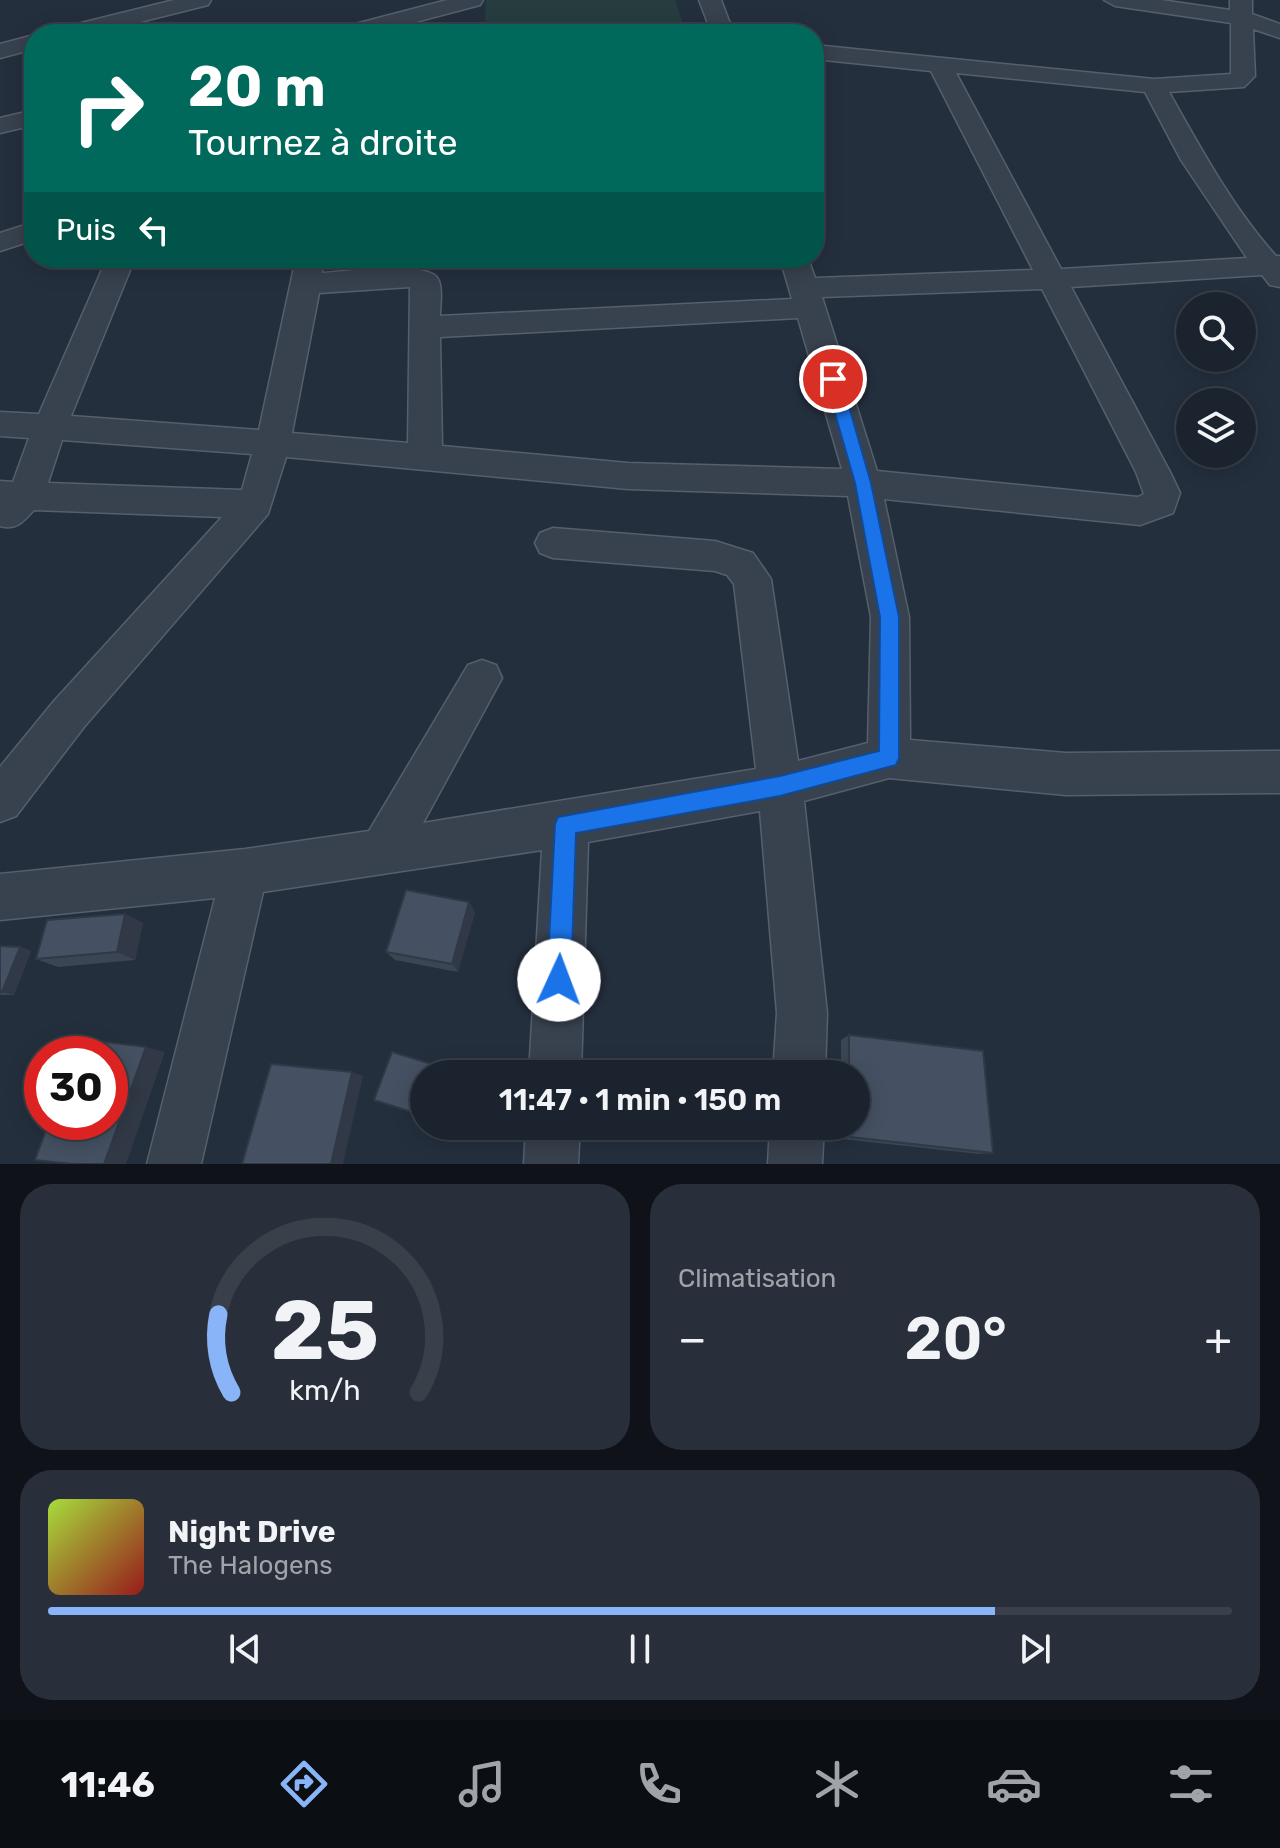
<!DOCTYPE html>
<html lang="fr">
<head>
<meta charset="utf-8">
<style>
  body { margin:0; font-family:Rubik,sans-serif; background:#282f3a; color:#f1f3f6; height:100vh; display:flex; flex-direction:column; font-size:30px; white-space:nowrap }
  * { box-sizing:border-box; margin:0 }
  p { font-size:26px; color:#a0a4aa }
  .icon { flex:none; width:44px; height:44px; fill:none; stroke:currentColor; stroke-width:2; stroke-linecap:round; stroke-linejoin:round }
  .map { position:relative; height:1164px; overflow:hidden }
  .side { display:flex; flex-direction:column; gap:20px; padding:20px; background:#0f1319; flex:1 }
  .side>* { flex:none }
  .banner { position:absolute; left:24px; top:24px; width:800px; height:244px; border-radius:32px; box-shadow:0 4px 20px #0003,0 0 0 2px #39404a; background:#00695c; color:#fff; overflow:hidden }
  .buttons { position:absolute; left:1176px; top:292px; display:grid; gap:16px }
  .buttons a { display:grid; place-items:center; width:80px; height:80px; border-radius:50%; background:#1b232e; box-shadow:0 4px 20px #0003,0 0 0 2px #39404a; font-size:40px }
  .speed { position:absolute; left:24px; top:1036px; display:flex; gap:16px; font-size:40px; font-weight:700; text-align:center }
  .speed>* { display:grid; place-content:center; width:104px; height:104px; border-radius:50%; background:#1b232e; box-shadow:0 4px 20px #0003,0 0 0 2px #39404a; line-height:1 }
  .speed .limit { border:12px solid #d22; background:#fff; color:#111 }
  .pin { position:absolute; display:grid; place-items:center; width:68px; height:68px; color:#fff; margin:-34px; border:4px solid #fff; border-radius:50%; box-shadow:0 2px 8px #0007 }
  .me { position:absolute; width:88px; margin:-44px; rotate:2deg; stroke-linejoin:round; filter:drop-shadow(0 0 6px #0008) }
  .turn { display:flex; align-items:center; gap:28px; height:168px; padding:0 32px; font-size:36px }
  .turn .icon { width:104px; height:104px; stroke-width:2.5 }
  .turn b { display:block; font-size:56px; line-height:68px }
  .then { display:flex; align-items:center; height:76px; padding:0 32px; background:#0003; gap:16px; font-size:30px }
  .big { font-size:60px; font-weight:600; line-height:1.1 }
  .side .widget { flex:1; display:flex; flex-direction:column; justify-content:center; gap:12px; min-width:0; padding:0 28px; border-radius:32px; background:#282f3a }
  .side .dial { align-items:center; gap:0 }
  .dial svg { height:208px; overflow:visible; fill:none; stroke:#39404a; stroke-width:7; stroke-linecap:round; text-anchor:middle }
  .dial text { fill:#f1f3f6; stroke:none }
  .song { display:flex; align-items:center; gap:24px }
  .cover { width:96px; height:96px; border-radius:12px; background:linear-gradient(135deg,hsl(80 70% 55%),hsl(0 70% 35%)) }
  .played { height:8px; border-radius:4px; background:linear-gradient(90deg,#8ab4f8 80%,#39404a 80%) }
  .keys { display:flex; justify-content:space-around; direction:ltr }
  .heat { display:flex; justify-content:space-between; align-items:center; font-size:44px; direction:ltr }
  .side .tiles { flex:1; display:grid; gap:20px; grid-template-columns:1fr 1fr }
  .widget:last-child { grid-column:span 2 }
  .trip { position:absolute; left:410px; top:1060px; width:460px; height:80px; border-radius:40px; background:#1b232e; box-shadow:0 4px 20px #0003,0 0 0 2px #39404a; font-weight:600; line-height:80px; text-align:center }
  .tab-bar { display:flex; height:128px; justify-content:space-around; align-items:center; background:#0b0e12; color:#a0a4aa }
  .tab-bar .icon { width:56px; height:56px }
  .tab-bar .selected { color:#8ab4f8 }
  .tab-bar b { font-size:36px; color:#f1f3f6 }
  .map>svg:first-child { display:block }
  .green { fill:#263c3f }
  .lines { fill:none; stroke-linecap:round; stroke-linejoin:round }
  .minor-casing { stroke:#565f6c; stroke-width:3 }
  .minor { fill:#38414e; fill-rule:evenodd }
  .wall { fill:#3b4654 }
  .shaded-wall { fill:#303945 }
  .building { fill:#455162; stroke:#303945; stroke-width:2 }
  .route { fill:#1a73e8; stroke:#114b97; stroke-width:2 }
</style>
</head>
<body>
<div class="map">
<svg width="1280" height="1164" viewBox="0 0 1280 1164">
  <rect width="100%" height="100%" fill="#242f3e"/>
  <path class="green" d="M486,0H675L687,34H484Z"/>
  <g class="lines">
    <defs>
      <path id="minor" d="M174,0H211L208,5L92,34H54L57,29Z
        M447,0H483L480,5L370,34H333L336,29Z
        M699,0H721L734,34H712Z
        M1104,0H1161L1230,10V0H1252V14L1280,24V38L1253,29L1255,76L1244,87L1169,92C1201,149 1233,208 1276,256H1280V287L1270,285L1262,275L1071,287L1170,472L1180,493L1173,513L1140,525L884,499L909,617L910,740L1066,753L1280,751V793L1066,795L889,778L804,801L827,1013L825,1074H773L777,1013L760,811L588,842L581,1074H529L542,850L263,892L201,1164H147L215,898L0,920V874L245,849L369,831L468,665L482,660L496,665L502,678L423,823L756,769L734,584L727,575L715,571L553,558L540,553L535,543L540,533L553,528L715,541L753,553L771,579L798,761L868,743L871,617L848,496L628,489L286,457L268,514L84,727L16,816L0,822V767L54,701L222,517L34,510C24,521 16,531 0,526V481L13,482L29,438L0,436V412L39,414L107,258H135L71,416L259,430L296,258H324L322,273C343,272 428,260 438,279C443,288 440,305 440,316L792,299L780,258H808L815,278L1033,270L931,71L814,59V45L1154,79L1231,74V23L1115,6ZM956,73L1145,92L1181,160L1247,258L1061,269ZM410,287L408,443L292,433L319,293ZM1042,289L1136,472L1144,494L1138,497L877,471L822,297ZM798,318L842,469L628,463L442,446L440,337ZM62,440L252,454L242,490L48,483Z
        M34,35V49L0,58V44Z
        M34,110V125L0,133V118Z
        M34,222V240L0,251V233Z
        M526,1126H580L578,1164H524Z
        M770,1126H824L822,1164H768Z"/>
    </defs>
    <use href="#minor" class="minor-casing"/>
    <use href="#minor" class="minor"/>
  </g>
  <path class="wall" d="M469,902L475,912L458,972L395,960L386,952Z
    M125,914L143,923L135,960L58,967L36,959Z
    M0,946L20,947L31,951L14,995H0Z
    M849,1035L993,1153L979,1154L842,1139V1126H856V1074H841V1040Z"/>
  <path class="shaded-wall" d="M469,902L475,912L458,972L452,964Z
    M125,914L143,923L135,960L117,952Z
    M20,947L31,951L14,995L2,992Z
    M146,1047L165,1052L126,1164H104Z
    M352,1072L363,1076L343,1164H331Z"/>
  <path class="building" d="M406,890L469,902L452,964L386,952Z
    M125,914L117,952L36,959L47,920Z
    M0,946L20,947L2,992H0Z
    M849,1035L983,1051L993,1153L850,1137V1126H856V1074H849Z
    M82,1039L146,1047L104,1164H72L35,1160L49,1122H110V1054H76Z
    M392,1052L448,1069L447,1074H424V1116L374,1100Z
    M271,1064L352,1072L331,1164H242Z"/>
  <path class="route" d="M833,374L841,379L871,483L899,617V758L896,765L780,796L576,833L571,980L568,989L559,992L551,989L547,980L555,824L558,817L780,776L879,751L880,617L855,483L825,379Z"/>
</svg>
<div class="buttons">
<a><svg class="icon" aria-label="search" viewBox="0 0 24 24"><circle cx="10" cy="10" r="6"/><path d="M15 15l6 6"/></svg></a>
<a><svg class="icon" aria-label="layers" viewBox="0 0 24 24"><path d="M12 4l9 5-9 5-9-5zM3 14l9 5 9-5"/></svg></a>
</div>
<div class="speed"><div class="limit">30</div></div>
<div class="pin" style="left:833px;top:379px;background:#d93025"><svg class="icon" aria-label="arrive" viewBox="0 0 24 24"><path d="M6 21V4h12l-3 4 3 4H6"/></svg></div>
<svg class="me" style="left:559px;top:980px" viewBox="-20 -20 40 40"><circle r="19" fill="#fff"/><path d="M0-13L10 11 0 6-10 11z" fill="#1a73e8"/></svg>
<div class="trip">11:47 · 1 min · 150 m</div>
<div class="banner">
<div class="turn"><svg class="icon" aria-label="right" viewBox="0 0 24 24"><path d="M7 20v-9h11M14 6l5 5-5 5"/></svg><div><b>20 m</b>Tournez à droite</div></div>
<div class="then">Puis<svg class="icon" aria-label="left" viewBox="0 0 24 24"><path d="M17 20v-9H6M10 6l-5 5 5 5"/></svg></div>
</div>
</div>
<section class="side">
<div class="tiles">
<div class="widget dial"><svg viewBox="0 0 100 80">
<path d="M14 69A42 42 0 1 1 86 69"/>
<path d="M14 69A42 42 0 0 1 9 39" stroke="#8ab4f8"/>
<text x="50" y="56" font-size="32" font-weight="700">25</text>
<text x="50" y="72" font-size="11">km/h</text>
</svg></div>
<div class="widget"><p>Climatisation</p>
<div class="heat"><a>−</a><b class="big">20°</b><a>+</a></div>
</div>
<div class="widget">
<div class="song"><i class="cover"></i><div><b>Night Drive</b><p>The Halogens</p></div></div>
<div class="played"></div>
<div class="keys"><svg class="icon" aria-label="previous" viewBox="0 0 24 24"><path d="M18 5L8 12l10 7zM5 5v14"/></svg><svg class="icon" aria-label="pause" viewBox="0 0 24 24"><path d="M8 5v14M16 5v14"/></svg><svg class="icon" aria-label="next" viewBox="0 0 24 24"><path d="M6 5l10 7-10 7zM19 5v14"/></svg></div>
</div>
</div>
</section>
<nav class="tab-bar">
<b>11:46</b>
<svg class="icon selected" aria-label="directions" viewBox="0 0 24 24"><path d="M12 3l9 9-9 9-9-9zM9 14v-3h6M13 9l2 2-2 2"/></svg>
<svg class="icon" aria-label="music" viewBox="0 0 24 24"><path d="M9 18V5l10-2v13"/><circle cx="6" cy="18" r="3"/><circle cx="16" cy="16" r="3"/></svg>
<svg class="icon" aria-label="phone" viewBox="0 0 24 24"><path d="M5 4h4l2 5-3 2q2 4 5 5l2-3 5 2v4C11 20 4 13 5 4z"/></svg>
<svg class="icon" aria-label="climate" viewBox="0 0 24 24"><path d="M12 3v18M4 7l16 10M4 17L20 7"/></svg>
<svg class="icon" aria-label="car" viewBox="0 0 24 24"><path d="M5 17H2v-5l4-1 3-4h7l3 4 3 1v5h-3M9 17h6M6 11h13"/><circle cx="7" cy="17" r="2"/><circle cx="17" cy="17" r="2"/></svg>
<svg class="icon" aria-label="filters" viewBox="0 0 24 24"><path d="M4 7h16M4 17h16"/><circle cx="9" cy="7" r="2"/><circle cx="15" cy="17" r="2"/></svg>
</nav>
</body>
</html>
